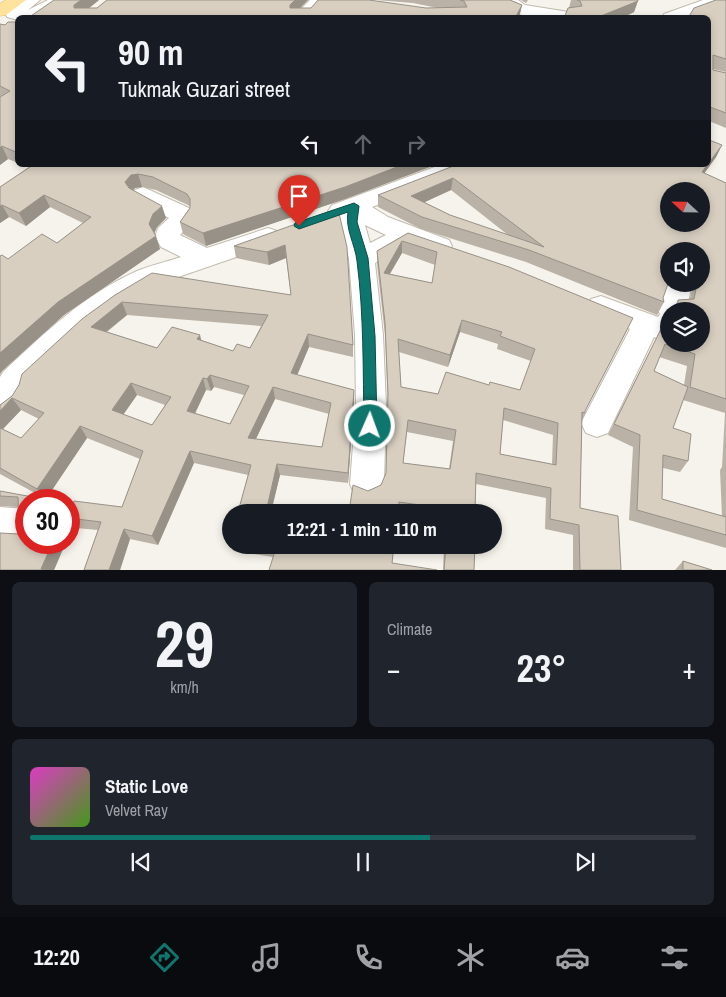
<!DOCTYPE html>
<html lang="en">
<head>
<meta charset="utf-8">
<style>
  body { margin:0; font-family:"Archivo Narrow",sans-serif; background:#20242c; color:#f1f3f6; height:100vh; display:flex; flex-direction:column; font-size:19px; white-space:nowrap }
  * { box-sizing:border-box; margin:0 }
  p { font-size:16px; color:#9ea1a6 }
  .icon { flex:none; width:28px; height:28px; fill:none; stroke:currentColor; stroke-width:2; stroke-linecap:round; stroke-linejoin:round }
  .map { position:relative; height:570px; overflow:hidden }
  .side { display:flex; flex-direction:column; gap:12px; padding:12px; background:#0d0f14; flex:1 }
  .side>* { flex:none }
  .guide { position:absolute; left:15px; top:15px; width:696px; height:152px; border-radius:8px; box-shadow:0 2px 8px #0003; background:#171b24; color:#f1f3f6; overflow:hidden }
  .needle { width:32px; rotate:292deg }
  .controls { position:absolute; left:660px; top:182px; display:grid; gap:10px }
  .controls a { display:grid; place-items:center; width:50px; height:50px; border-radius:50%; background:#171b24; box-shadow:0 2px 8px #0003; font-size:25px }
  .speed { position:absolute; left:15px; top:489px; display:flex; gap:10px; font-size:25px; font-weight:700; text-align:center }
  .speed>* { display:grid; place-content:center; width:65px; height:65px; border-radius:50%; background:#171b24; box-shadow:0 2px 8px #0003; line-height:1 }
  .speed .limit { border:8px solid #d22; background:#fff; color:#111 }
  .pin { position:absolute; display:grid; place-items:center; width:42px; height:42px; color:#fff; margin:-51px -21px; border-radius:50% 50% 50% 0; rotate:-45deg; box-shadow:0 0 5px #0007 }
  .pin .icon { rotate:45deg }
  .me { position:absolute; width:55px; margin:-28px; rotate:2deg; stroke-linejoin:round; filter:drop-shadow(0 0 4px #0008) }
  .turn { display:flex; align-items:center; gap:18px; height:105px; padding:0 20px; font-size:22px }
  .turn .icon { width:65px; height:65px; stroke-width:2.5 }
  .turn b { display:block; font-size:35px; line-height:42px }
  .lanes { display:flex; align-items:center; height:48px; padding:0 20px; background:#0003; justify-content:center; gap:25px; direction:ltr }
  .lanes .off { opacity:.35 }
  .big { font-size:38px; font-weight:700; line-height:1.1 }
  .side .card { flex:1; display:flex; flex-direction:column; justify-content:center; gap:8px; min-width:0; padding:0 18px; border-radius:8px; background:#20242c }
  .side .dial { align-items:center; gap:0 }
  .dial b { font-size:65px; line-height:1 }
  .song { display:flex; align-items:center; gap:15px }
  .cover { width:60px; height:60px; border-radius:8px; background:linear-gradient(135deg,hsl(310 70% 55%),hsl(100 70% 35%)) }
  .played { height:5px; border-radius:2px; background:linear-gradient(90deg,#0f766e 60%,#363941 60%) }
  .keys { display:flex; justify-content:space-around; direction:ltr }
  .heat { display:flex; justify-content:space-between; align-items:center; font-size:28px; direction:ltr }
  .side .tiles { flex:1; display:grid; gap:12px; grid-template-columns:1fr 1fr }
  .card:last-child { grid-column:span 2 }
  .trip { position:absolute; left:222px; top:504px; width:280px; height:50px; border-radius:25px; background:#171b24; box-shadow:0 2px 8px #0003; font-weight:700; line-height:50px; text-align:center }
  .menu { display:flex; height:80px; justify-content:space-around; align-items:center; background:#090b0e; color:#9ea1a6 }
  .menu .icon { width:35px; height:35px }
  .menu .selected { color:#0f766e }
  .menu b { font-size:22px; color:#f1f3f6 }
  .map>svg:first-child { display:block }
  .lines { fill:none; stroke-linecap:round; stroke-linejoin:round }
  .minor-casing { stroke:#c2bbae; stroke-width:2 }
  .major-casing { stroke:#e6c16a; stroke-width:1 }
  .minor { fill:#fff; fill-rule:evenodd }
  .major { fill:#ffe39c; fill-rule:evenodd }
  .wall { fill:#bab2a6; fill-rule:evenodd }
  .shaded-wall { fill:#979187 }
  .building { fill:#d8cfc1; stroke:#979187; fill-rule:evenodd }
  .route { fill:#0f766e; stroke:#0a4d48 }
</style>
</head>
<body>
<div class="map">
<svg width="726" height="570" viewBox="0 0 726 570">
  <rect width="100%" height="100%" fill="#f6f3ec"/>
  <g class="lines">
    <defs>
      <path id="minor" d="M21,0H40L28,10L48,0H67C56,16 35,18 18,18V20L7,17L5,13Z
        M310,0H327L310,18H292Z
        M501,0H518L525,5L575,13L577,17C562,19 522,19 509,10C506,7 503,3 501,0Z
        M703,0H726L724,3L687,18H662L664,14Z
        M440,165H472L469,170L372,207L388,217L449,240L452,246L449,252L440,255L409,243L375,263L383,335L386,406L384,484L379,495L367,500L355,495L350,484L356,406L355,335L349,259L340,219L332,217L328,211L332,205ZM365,225L386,235L370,243Z
        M143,187L189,208C196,220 188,227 180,235L207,248L268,228L277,231L280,237L277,243L155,285L111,311L67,346L28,385C28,402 15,414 0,419V377L3,372C43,334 85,294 137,271C151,265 166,262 181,257L161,247L155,237L158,228L169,218L135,200L131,195L135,190Z
        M669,279V284H692L686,311H669V336L659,339L654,337L608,433L597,437L586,433L581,423L630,329L591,313L587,306L591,299L601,296L658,317L660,314L658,311Z
        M0,507L26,509V542H28L26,543L0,541Z"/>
      <path id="major" d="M6,0H26L6,15L0,16V4Z"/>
    </defs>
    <use href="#minor" class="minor-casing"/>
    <use href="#major" class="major-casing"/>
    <use href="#minor" class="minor"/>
    <use href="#major" class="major"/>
  </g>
  <path class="wall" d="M99,0L89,8H97L107,0H308L300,8H438L413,3L376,0H510L522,5L519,18H28Z
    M521,0H528L526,3Z
    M571,0H638L634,12L622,18H564L569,8Z
    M726,0V72L713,69V70L726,73V128L709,121V18Z
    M18,22V163L8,159L0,165L1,96H0V24L5,25Z
    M722,145L716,157L704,173L726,183V548L629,520L633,447L608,435L662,327L669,344L701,311H672L678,300L690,299L693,284H701V251H669L663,298L664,302L657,315L526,262L421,229L378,207V195L456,165ZM451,190L508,235L450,215L424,202ZM659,357L687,366L684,385L654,371ZM683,400L725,413L722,467L720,470L722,516L662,499L663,468L680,472L688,461L673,428Z
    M23,165H435L345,199L206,246L183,234L180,222L190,208V206L156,190L142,187L135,188L133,190L166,218L157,227L154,233L160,249L64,315L2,371L0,374V256L8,259L57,243L83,223L50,207L26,226L9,217L0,223V187L29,167Z
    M338,209L353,345V357L309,347L297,375L354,390V402L348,483L280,475L271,512H238L248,475L194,463L158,545L130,539L120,570H84L98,530L76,528L74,525L69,537V504L72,506L122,507L140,459L87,438L46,499L0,474V405L12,396L115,295H291L286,258L269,265L236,258L234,246ZM127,315L261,326L250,348L233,351L201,340L157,348L107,332ZM214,387L244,395L230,424L195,413L206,390L211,391ZM137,395L165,405L152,425L123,415ZM275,399L329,414L322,447L256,439ZM21,410L39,419L21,438L3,429Z
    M408,233L627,330L585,411V413L582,421L580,508L621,570H573V535L545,529L546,498L476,484L475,512H349L368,491L381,485L386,474L388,406L385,335L377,264V251ZM402,253L435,265L432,283L390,274ZM460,332L498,344L497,349L531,361L520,390L489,385L438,394L401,387L399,352L448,367ZM503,420L553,435L552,464L500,454ZM407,432L453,441L449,469L403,463Z
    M0,491L49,500L26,542H66L54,570H0L19,534L18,507L0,506Z
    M231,545H394L273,557L234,551Z
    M444,545H475L474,570H443Z
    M683,561L712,570H675Z"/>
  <path class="shaded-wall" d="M81,0H99L78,17L74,8V5Z
    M295,0H308L291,17L290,5Z
    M638,1L634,12L622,18H599L601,16Z
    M522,5L519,18H515Z
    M722,145L716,157L696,185L702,172L707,165H709V163Z
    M2,146L8,159L0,165V148Z
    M402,165H435L345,199L206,246L203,233Z
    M138,174L142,187L135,188L129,195L125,182L131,175Z
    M453,178L451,190L410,209L411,196Z
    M44,195L50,207L26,226L19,213Z
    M2,205L9,217L0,223V206Z
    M162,206L166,218L157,227L153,236L149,224L153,214Z
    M156,236L160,249L64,315L2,371L0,374V353L58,302Z
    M402,241V253L383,285L384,273Z
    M285,245L286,258L269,265L267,252Z
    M122,302L127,315L97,339L91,327Z
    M462,320L460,332L448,367L450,355Z
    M308,334L309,347L293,385L291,373Z
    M200,335L203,347L197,339Z
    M210,375L214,387L211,391L207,379Z
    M203,378L206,390L191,422L187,411Z
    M131,383L137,395L118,422L112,410Z
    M273,387L275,399L251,449L248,438Z
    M354,390V402L348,483V473Z
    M12,398L21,410L0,432V411Z
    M80,426L87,438L46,499L37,489Z
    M190,451L194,463L158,545L152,536Z
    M277,464L280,475L271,512H266Z
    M71,504L79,514L69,518V509Z
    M69,519L74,525L69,537Z
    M124,529L130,539L120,570H109Z
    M53,542H66L54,570H42L41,569Z"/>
  <path class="building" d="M54,0H81L74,5V8H97L107,0H295L290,5V8H311L318,0H369L426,8L467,7L464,1L460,0H510L522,5L515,18H28Z
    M577,0H638V1L601,16L599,18H564L568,8L582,6L580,1Z
    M716,0H726V59L713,55V70L726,73V113L710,107L709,108V18H688L694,8Z
    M8,22H18V153L2,146L0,148V97L10,91L0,86V24L5,25Z
    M709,140L722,145L709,163Z
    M33,165H402L345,187L203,233L180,222L190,208V199L187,194L153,177L138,174L131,175L125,182L129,188L162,206L153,214L149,224L156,236L58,302L0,353V256L2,255L8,259L42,234L57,243L91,217L44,195L19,213L2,205L0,206V187Z
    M456,165H707L702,172L726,183V399L690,387L695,354L665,344L654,371L688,387L673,428L691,434L688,461L663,455L662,499L726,517V535L637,510L640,435L614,424L662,327L666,328H669V344H701V311H678V300L694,299L697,284H701V251H669V281L663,298L664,302L529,250L422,217L378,195ZM453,178L544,247L450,215L411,196ZM669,191H701V224H669Z
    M338,209L347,247L353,345L308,334L291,373L354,390L348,473L277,464L266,512H238L251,465L190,451L152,536L124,529L109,570H84L101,522L69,518V514L74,501L122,507L143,451L80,426L37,489L0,468V428L21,438L44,413L12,398L0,411V405L12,396L19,385L22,374L82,319L115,295L152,273L291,295L285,245L267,252L234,246ZM122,302L268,315L250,348L237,344L233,351L197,339L200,335L172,327L157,348L91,327ZM210,375L249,386L230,424L187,411L203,378L207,379ZM131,383L171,397L152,425L112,410ZM273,387L331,403L322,447L248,438Z
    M408,233L509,267L633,318L585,411V413L582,412L580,508L618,516L621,570H580L579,525L550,519L551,488L476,473L475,512H447L448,509L399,502L398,512H349L353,485L368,491L381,485L386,473L388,394L385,323L377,251ZM402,241L437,252L432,283L384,273ZM462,320L502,332L500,336L535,349L520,390L490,382L489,385L446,372L438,394L401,387L398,339L450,355ZM504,408L558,423L556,465L500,454ZM408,420L456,430L450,469L403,463Z
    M0,491L49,500H26V542H53L41,569L47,570H0V533L19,534L18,497L0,496Z
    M252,545H394L392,563L437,570H269L276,548Z
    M446,545H475L474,570H444Z
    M683,561L712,570H683Z"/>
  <path class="route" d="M354,203L359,206L357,222L368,258L375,336L377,426L375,430L370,432L366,430L364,426C363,371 364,315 357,261C355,244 345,229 348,212L299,229L294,226L295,223Z"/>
</svg>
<div class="controls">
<a><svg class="needle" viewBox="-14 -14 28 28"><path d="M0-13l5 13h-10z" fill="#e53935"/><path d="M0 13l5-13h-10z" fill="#9ea1a6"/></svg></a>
<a><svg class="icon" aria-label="sound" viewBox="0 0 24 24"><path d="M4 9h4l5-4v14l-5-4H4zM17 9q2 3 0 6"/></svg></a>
<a><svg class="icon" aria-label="layers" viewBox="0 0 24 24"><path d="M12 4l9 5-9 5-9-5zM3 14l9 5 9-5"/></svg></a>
</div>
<div class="speed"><div class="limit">30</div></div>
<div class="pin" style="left:299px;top:226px;background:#d93025"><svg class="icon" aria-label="arrive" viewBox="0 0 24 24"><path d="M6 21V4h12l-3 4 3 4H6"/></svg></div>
<svg class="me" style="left:370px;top:426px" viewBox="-20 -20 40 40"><circle r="17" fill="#0f766e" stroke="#fff" stroke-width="3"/><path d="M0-11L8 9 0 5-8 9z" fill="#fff"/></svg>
<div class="trip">12:21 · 1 min · 110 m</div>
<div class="guide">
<div class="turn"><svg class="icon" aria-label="left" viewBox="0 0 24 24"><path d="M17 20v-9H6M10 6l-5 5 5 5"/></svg><div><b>90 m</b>Tukmak Guzari street</div></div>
<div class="lanes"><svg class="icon" aria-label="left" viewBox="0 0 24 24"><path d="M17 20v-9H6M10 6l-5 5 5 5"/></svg><svg class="icon off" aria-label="ahead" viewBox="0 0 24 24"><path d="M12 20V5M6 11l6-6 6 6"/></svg><svg class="icon off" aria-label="right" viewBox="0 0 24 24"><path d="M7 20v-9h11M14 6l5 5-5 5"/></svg></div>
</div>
</div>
<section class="side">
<div class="tiles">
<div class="card dial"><b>29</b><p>km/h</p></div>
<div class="card"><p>Climate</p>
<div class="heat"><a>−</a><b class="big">23°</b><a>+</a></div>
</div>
<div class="card">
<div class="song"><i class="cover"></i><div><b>Static Love</b><p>Velvet Ray</p></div></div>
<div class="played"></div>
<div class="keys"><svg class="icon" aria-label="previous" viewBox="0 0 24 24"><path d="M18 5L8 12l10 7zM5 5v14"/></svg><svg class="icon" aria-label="pause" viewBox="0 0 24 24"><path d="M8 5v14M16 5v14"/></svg><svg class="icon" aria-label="next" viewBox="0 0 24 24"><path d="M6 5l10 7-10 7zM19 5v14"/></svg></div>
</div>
</div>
</section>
<nav class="menu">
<b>12:20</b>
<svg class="icon selected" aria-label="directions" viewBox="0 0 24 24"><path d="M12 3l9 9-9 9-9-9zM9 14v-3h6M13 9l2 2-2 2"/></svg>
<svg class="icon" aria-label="music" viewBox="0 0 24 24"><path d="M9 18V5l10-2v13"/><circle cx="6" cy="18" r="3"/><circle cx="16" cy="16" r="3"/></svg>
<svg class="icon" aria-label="phone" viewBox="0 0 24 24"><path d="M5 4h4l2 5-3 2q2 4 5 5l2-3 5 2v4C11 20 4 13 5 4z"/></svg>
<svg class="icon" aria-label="climate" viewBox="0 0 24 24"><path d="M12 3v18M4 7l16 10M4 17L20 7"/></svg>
<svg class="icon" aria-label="car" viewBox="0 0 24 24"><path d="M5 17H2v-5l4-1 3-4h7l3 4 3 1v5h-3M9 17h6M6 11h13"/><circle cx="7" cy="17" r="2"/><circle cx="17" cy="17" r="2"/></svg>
<svg class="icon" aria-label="filters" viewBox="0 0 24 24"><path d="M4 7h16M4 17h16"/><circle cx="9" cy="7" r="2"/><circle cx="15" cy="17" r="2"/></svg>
</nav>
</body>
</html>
